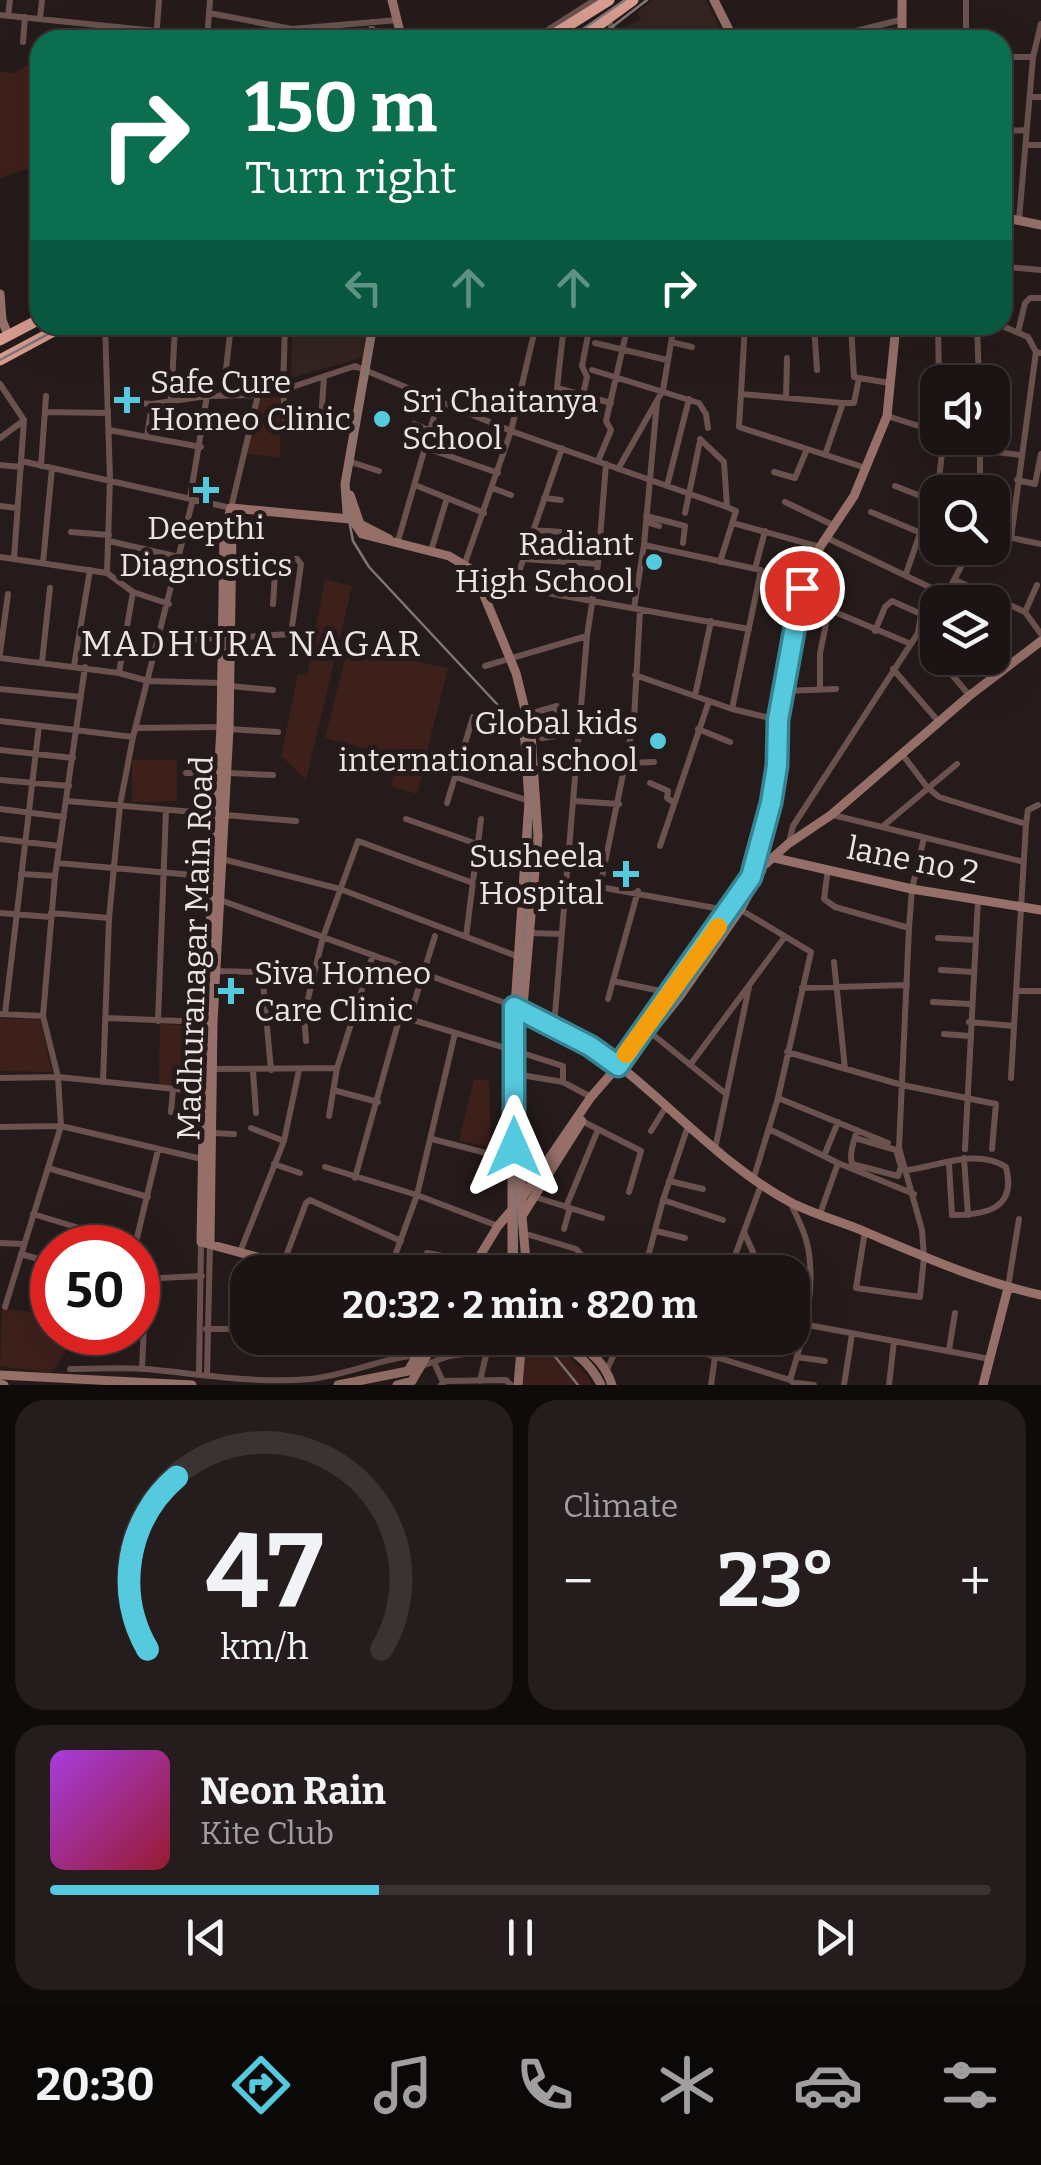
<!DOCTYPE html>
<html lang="en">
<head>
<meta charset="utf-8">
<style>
  body { margin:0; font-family:Bitter,serif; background:#251d1d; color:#f1f3f6; height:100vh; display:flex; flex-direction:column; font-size:38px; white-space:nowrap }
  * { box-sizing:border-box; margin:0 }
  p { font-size:32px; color:#a09ea0 }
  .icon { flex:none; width:55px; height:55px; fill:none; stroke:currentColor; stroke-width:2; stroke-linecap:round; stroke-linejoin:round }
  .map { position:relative; height:1385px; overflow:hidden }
  .sheet { display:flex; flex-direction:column; gap:15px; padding:15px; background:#0f0b0b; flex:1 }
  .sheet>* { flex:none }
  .banner { position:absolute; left:30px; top:30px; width:982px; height:305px; border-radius:30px; box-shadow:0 10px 40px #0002,0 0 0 2px #3a3334; background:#0b6e4f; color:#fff; overflow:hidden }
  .controls { position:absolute; left:920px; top:365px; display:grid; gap:20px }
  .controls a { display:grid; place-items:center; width:90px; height:90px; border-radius:20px; background:#1c1414; box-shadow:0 10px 40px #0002,0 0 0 2px #3a3334; font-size:50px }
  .speed { position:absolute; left:30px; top:1225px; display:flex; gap:20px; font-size:50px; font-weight:700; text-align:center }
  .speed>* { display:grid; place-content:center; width:130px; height:130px; border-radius:50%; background:#1c1414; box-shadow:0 10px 40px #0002,0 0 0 2px #3a3334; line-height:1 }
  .speed .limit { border:15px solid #d22; background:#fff; color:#111 }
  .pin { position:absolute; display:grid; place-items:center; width:85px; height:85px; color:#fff; margin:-42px; border:5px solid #fff; border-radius:50%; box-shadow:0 2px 10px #0007 }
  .me { position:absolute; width:110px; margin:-55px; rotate:0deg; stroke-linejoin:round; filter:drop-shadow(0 0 8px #0008) }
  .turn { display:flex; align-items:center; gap:35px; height:210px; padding:0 50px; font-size:45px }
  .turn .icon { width:130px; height:130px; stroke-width:2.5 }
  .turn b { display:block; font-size:70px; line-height:85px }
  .lanes { display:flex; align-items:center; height:95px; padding:0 50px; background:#0003; justify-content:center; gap:50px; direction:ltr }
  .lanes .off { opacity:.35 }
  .big { font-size:75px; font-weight:700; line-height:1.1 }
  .sheet .widget { flex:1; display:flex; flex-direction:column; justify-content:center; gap:15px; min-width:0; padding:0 35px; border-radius:30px; background:#251d1d }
  .sheet .dial { align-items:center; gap:0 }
  .dial svg { height:260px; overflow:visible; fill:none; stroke:#3a3334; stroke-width:7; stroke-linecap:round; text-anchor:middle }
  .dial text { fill:#f1f3f6; stroke:none }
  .song { display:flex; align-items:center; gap:30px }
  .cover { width:120px; height:120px; border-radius:15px; background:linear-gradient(135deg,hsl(280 70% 55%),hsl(350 70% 35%)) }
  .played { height:10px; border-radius:5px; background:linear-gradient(90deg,#55cadf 35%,#3a3334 35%) }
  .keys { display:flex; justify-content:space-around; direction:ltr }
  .heat { display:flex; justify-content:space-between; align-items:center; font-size:55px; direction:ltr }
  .sheet .tiles { flex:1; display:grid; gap:15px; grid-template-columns:1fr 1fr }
  .widget:last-child { grid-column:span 2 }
  .trip { position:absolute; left:230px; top:1255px; width:580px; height:100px; border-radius:30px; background:#1c1414; box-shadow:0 10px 40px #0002,0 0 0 2px #3a3334; font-weight:700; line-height:100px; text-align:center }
  .tabs { display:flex; height:160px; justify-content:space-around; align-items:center; background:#0b0808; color:#a09ea0 }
  .tabs .icon { width:70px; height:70px }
  .tabs .active { color:#55cadf }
  .tabs b { font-size:45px; color:#f1f3f6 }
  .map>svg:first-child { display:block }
  .built { fill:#342421 }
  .green { fill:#3e201b }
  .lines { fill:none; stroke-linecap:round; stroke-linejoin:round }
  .street { stroke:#6b524e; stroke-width:6 }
  .secondary { stroke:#967068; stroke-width:9 }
  .highway { stroke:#d79b8f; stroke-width:11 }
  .rail { stroke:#7f7675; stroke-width:2.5 }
  .route-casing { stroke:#378391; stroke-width:25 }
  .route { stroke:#55cadf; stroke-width:18 }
  .slow { stroke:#f59e0b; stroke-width:18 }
  .poi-dot { fill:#55cadf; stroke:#251b1a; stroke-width:4 }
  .labels { text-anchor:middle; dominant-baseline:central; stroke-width:10; stroke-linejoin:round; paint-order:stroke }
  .poi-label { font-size:32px; fill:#ebe4e2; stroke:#251b1a; text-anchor:start }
  .street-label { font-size:32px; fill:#ebe4e2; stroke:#251b1a }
  .neighbourhood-label { font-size:35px; letter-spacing:2.5px; fill:#ebe4e2; stroke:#251b1a }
</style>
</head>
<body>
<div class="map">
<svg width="1041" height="1385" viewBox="0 0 1041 1385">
  <rect width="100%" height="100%" fill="#251b1a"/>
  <path class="built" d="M654,0H706L726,40H618L614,31L641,20L637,12Z
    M292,325H370L364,357L291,378Z"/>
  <path class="green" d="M40,58V165L0,178V71L14,73Z
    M281,395L280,457L246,454L259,399Z
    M325,579L352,586L306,780L281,756L298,674L307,675Z
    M348,647L448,668L424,763L409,760L425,766L417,794L391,786L399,757L325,738Z
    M132,760H177V801L132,802Z
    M0,1018L40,1020L52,1072L0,1071Z
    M160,1024L208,1026L207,1089L159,1085Z
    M474,1079L489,1081L491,1148L459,1140Z
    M2,1309L52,1314V1332L75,1333L66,1336L65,1353L51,1373L0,1366Z
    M522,1338L553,1340L589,1377L591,1385H519Z"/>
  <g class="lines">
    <path class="street" d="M966,0V40
      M209,13L292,29L398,20
      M0,15L156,31
      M8,16L10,0
      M40,18L42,0
      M608,19L617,40
      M371,22L374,40
      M156,40L159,0
      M207,40L210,0
      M532,40L590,3H600
      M820,40L900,20
      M23,42L25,17
      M1002,57H1033
      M1031,97H1041
      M1002,131L1026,130
      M1026,145H1041
      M1007,218V267L1041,270
      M1019,220L1033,57L1041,24
      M285,325L283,390L286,430
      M564,325L557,388L611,403
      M745,325L739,427L866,468
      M783,325L784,331
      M814,325L817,370
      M938,325L939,382
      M977,325L979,382
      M1000,325L1028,337L1036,352L1041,353
      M1018,332L1025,303L1030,298H1041
      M671,342L692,347
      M595,343L667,360
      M592,370L699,403L706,414L708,428
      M859,378L890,383
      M0,384L24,420L14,559
      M584,390L587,377L582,366L590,325
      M741,394L843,403
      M223,396L231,325
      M786,398L787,358
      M171,400L175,328L211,325
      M108,401L152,404L207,396L258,395L283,390L355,366L511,431L727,507
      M45,412L108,413
      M887,416L938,432
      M414,424L431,431
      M109,430L201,447
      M320,431L324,378
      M147,437L152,404
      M0,438L23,421
      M949,438L981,450L1020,455
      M700,439L724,462L727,507L736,511L720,562
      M426,448L498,473
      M825,455L843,403H854L859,378L854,377L851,325
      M21,461L231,508L258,395
      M598,461L611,430L606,421L628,325
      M354,463L379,471
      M0,465L21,467
      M41,466L46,396
      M618,469L663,390L674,325
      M774,472L795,478L807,449
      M1017,480L1035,484L1041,454
      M415,485L484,513
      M667,486L689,399
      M895,486L931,500
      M492,488L511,495
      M980,492V438
      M190,498L207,396
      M544,498L561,500
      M785,502L835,526
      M0,506L17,508
      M871,512L921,533
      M685,513L700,441
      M646,516L685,526L683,543
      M646,522L659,526
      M733,523L820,547
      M533,530L562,532
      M71,532L109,535
      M992,534L1041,544
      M827,538L946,595L971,548
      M1011,538L1036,352
      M109,541L222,567
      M398,541L439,399
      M644,545L761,570L732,709
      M431,551L447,498
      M0,557L107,573L110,479L105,325
      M524,559L598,564
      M43,563L52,468
      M465,563L511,431L536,325
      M755,569L765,531
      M107,573L133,592
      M906,574L939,478L944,438
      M200,578L202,563
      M955,580L1025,612L1041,634
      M481,581L749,629
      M513,589L562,448
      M799,597L911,644
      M273,604L276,559
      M634,608L644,545L657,402
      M1025,612L1037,585
      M918,633L938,657
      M228,638L291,634L301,564L297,559H231
      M159,641L221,638
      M0,653L8,594
      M0,658L119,673L133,592L169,604
      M938,658L969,695
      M42,662L50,588
      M74,666L90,570
      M485,666L587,636
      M893,669L939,722
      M119,673L148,681L221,683
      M635,675L732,709L778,720
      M230,686L273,690
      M0,689L81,697
      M820,689V653L829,610
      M784,691L836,689
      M695,696L711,621
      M526,715L557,706V736L542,738L536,712
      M0,721L133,737
      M135,728L221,727
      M229,729L278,732
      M698,729L730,742
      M0,750L73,758
      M902,754L927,787L939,797L1026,824
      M553,766L654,762
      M186,773H218
      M228,773L273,775
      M455,777L529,801
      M0,780L69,786
      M650,783L668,791L667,798L673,802
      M67,801L217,814
      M574,801L619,804
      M447,803L473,717L525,737
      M0,809L64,817
      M225,815L296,821
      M833,815L1024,862
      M406,819L477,844
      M882,827L957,764
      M0,839L59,846
      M789,842L793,826L918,633L921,614L892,601L885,607L875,631
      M660,846L709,701
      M222,859L340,889L519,957
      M57,863L215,877
      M828,869L824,899L835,907L909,928
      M21,874L55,876
      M600,887L731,911
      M220,900L522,1009L590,1046L618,1066
      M741,910L811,952L778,1098L754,1177
      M0,913L51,917
      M51,913L109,918
      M530,933L562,934
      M466,937L481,819
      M938,938L975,940
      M834,962L845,1069
      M941,970L973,972
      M212,971L262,972L271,1070
      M613,981L670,993
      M802,988L907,985
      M1018,991H1041
      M608,999L638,891
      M933,1002L970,1004
      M357,1003L512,1050
      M0,1014L43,1016
      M5,1014L39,726
      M105,1018L207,1022
      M266,1019L304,1015
      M409,1019L435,936
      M158,1021L166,810
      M969,1022L1014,1026
      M554,1026L587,636L598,564L606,464
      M651,1033L726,1094
      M944,1034L969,1036
      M306,1041L304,1015L323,937L358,841L473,883L525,887H600L634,720L640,610
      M519,1052L563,1066V1082
      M787,1052L902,1085L996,1104L992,1149
      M690,1065L784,938
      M210,1069L337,1068
      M253,1071L256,1113
      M521,1075L563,1082L591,1097
      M0,1078L58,1077L205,1092
      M1011,1078L1026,824L1028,810L1038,805
      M103,1082L109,918L120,805L133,737L193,499
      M333,1090L378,1102
      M778,1098L888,1143
      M171,1112L173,1089
      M329,1116L337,1068L373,955
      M582,1121L641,1151L629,1192
      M0,1127L61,1126L206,1160
      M251,1128L284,1141
      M769,1129L838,1163L914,1194
      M651,1131L667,1105
      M212,1133L234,1134
      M855,1138L896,1150L901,1167L898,1176L852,1164C849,1153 854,1141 857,1130
      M432,1139L490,1154
      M715,1149L749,987
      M965,1149L978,900
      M824,1156L838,1122
      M964,1158L968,1215
      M274,1164L300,1173
      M325,1167L417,1195L498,1226
      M51,1169L148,1197
      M907,1170C939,1166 977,1148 1006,1167C1017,1209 986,1215 952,1215L949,1164
      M355,1178L400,1016
      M669,1181L703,1189
      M535,1197L602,1218
      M663,1200L723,1220
      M566,1207L597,1132
      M33,1214L135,1245
      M820,1214L838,1163
      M564,1229L570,1208
      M656,1231L685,1238
      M865,1231L856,1288L920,1297L924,1257L922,1230L899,1148L909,928L912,889L924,838
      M744,1232L756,1259L757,1272
      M523,1233L576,1249L580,1253L574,1270L580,1272
      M0,1243L23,1244
      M135,1246L158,1150
      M240,1252L284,1141L299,1070
      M427,1253L475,1262
      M21,1254L52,1263
      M280,1272L306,1203L310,1200L401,1241
      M389,1272L417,1195L455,1033
      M600,1272H606
      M644,1272L663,1200L688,1126
      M729,1272L761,1185
      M138,1279L202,1276
      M1008,1287L1019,1219
      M51,1292L52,1287
      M5,1307L61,1126L58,1077L43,1016L55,876L85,667
      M792,1322L990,1359
      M206,1329H248
      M353,1338H354
      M593,1338L618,1346
      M654,1338L790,1380L796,1385
      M763,1338L799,1350
      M306,1347L309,1338
      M949,1350L955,1313
      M797,1357L825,1361
      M434,1362L443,1382
      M422,1366L449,1356L487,1351L489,1338
      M70,1369C96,1369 122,1367 147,1369C200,1374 257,1384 310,1379C347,1375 380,1359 416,1355
      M142,1369L146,1277
      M607,1369L622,1338
      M199,1374L201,1242
      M207,1375L210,1244
      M790,1380C802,1342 815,1295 809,1254C807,1236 798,1219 790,1202
      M480,1381L487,1351
      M797,1383L814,1385
      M441,1385L446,1381L506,1380L511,1385
      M711,1385L715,1357
      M844,1385L852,1334
      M889,1385L894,1341"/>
    <path class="secondary" d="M392,0L402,40
      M714,0L734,40
      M902,0V40
      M1002,217L1041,225
      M0,294L2,320L8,335
      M373,325L345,484L347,512L362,534L449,556L474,571L516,673L531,734L538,836L519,1052L522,1216
      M350,495L360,524L389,539
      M775,858L912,889L1041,910
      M751,877L773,793L778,720L799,597L820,547L854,496L887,416L896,325
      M625,1065L680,996L740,910L762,870
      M622,1068C677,1112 727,1168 790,1202C815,1215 843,1222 868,1233C925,1257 981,1282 1041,1295
      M210,1243L213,1022L229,729L232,532L229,523
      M313,1272L201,1242L205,1022L221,727L224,532L231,508L350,519
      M470,1272L498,1226L522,1198L591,1097L618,1066L730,910L751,877L788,844L831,815L969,696L1041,641
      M512,1272V1050L529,801L525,741L527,728
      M527,1272L522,1216L582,1121
      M550,1338C572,1349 590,1362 601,1385
      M568,1338C589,1351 604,1360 612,1385
      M0,1375L192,1385
      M0,1384L4,1385
      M338,1385L408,1371L427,1338
      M397,1385L412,1381L437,1338
      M518,1385L522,1338
      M983,1385L1008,1288"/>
    <path class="highway" d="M545,40L609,0
      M578,40L633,0
      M0,340L40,319
      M0,360L65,325"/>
    <path class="rail" d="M567,40L625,0
      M595,40L647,0
      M375,325L344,494L353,541L369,567L509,717L524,744L532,791L529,876L515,1040L517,1272
      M0,360L65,325
      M540,1338L578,1385"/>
  </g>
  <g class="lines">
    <defs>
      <path id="route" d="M514,1147V1007L590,1046L618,1066L751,877L771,803L777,766L778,720L802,588"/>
    </defs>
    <use href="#route" class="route-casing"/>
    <use href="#route" class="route"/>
    <path class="slow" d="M626,1054L718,927"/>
  </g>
  <g class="poi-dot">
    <path d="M122 385h10v10h10v10h-10v10h-10v-10h-10v-10h10z"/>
    <circle cx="382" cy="419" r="10"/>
    <path d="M201 475h10v10h10v10h-10v10h-10v-10h-10v-10h10z"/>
    <circle cx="654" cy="562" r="10"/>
    <circle cx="658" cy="741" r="10"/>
    <path d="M621 859h10v10h10v10h-10v10h-10v-10h-10v-10h10z"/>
    <path d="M226 976h10v10h10v10h-10v10h-10v-10h-10v-10h10z"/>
  </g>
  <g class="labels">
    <g class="poi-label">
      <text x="150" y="382">Safe Cure<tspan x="150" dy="37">Homeo Clinic</tspan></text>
      <text x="402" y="401">Sri Chaitanya<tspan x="402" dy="37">School</tspan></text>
      <text x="206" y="528" text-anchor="middle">Deepthi<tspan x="206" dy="37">Diagnostics</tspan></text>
      <text x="634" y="544" text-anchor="end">Radiant<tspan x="634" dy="37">High School</tspan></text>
      <text x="638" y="723" text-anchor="end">Global kids<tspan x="638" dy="37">international school</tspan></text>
      <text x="604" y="856" text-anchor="end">Susheela<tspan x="604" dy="37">Hospital</tspan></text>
      <text x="254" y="973">Siva Homeo<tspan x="254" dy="37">Care Clinic</tspan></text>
    </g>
    <g class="street-label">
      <text transform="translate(913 860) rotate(11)">lane no 2</text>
      <text transform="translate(195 948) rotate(-88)">Madhuranagar Main Road</text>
    </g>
    <g class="neighbourhood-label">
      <text x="252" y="644">MADHURA NAGAR</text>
    </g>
  </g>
</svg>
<div class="controls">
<a><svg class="icon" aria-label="sound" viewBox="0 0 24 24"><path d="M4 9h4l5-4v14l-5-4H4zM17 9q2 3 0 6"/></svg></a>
<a><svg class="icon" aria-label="search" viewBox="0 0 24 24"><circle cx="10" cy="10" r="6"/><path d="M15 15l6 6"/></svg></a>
<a><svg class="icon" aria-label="layers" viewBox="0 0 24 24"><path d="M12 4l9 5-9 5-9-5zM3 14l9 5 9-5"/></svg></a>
</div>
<div class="speed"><div class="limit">50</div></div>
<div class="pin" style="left:802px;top:588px;background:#d93025"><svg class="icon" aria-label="arrive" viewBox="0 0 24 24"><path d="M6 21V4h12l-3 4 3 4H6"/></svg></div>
<svg class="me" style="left:514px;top:1147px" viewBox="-20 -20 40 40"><path d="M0-17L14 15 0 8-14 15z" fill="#55cadf" stroke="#fff" stroke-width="4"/></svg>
<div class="trip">20:32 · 2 min · 820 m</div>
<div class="banner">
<div class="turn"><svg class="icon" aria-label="right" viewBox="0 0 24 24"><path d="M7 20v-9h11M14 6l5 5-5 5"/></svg><div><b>150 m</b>Turn right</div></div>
<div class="lanes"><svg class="icon off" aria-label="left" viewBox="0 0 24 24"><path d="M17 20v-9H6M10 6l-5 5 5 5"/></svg><svg class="icon off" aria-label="ahead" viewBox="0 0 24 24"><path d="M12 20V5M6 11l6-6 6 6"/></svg><svg class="icon off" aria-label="ahead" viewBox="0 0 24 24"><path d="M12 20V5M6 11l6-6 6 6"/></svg><svg class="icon" aria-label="right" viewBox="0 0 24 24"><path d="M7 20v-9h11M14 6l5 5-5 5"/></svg></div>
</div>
</div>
<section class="sheet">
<div class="tiles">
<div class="widget dial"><svg viewBox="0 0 100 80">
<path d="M14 69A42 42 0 1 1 86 69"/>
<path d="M14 69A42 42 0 0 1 23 16" stroke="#55cadf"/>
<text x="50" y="56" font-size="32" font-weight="700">47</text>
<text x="50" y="72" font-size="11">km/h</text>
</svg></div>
<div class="widget"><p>Climate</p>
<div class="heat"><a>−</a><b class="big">23°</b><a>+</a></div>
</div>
<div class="widget">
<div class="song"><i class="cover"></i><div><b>Neon Rain</b><p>Kite Club</p></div></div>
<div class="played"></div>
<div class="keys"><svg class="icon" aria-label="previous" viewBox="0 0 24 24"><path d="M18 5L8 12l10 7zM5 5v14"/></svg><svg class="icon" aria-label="pause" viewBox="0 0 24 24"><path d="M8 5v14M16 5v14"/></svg><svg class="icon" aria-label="next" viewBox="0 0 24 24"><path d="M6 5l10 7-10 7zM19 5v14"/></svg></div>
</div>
</div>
</section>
<nav class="tabs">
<b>20:30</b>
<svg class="icon active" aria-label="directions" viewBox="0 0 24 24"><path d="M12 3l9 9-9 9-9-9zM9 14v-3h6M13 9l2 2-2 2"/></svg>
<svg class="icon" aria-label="music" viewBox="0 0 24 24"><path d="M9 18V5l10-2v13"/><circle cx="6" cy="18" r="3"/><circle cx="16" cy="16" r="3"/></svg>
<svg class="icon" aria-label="phone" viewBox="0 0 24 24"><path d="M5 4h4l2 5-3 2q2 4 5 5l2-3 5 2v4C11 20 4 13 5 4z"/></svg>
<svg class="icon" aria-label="climate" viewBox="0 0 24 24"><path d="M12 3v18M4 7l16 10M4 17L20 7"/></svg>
<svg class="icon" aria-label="car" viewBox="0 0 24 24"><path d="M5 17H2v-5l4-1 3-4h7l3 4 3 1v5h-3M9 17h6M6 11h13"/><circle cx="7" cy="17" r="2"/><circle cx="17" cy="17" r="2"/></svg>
<svg class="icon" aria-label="filters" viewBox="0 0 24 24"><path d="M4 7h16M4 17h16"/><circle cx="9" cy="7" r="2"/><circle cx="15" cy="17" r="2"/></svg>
</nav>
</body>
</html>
